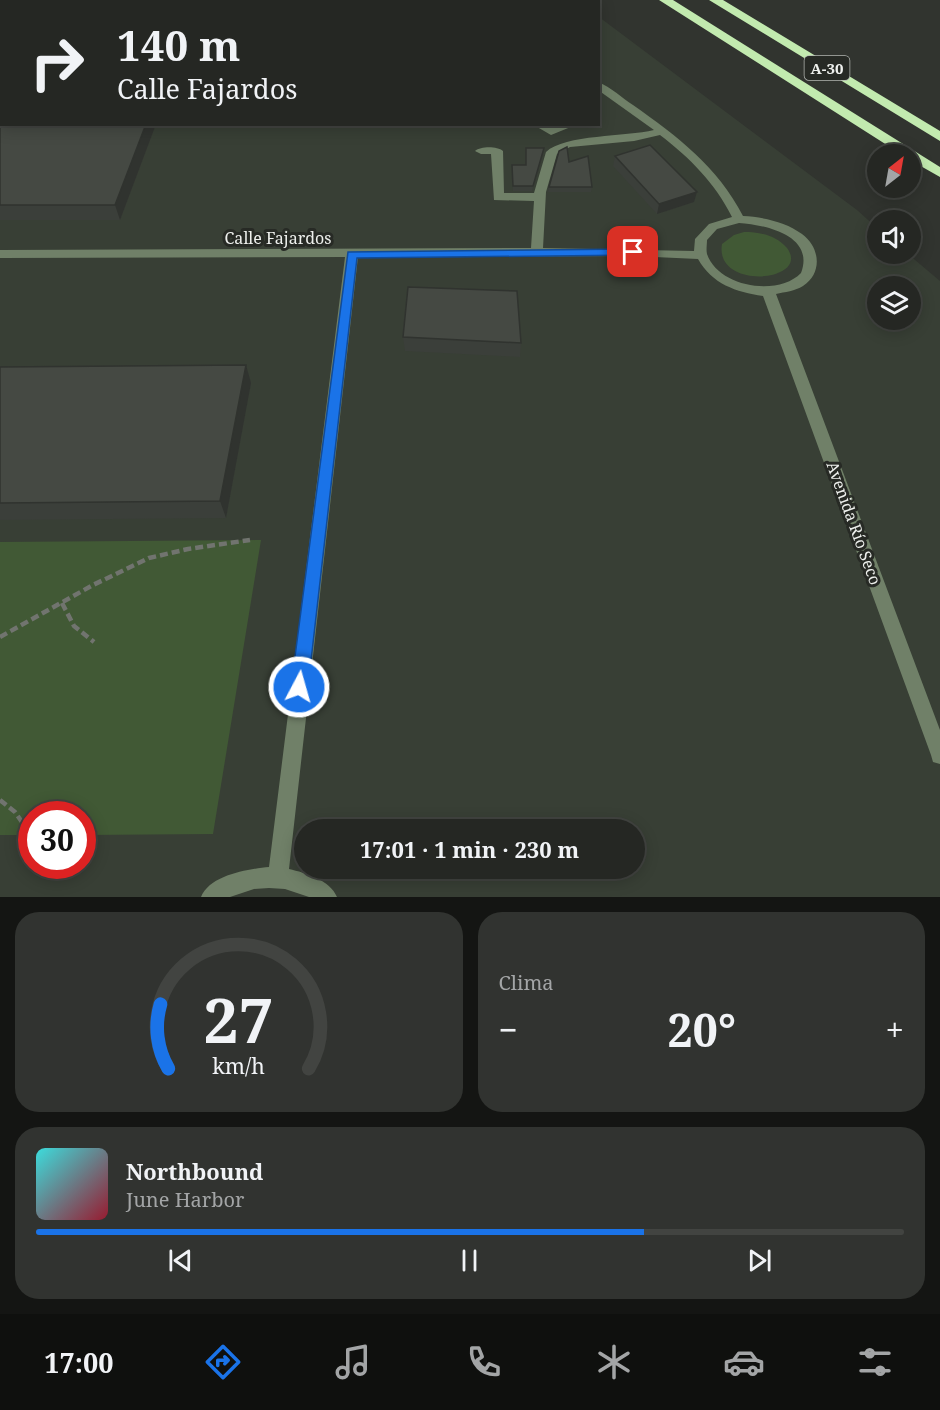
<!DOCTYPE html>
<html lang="es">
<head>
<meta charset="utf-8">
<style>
  body { margin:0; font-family:"Noto Serif",serif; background:#313330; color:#f1f3f6; height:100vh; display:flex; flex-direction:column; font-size:22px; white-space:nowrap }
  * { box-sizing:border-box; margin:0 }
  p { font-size:20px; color:#a3a5a6 }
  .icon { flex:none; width:33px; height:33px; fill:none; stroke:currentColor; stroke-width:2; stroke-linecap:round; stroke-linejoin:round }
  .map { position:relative; height:897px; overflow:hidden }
  .details { display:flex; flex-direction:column; gap:15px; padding:15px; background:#141513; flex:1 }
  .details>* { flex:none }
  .top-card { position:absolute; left:0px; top:0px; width:600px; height:126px; box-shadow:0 3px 15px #0003,0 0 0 2px #424441; background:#252723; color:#f1f3f6; overflow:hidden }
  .needle { width:39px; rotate:31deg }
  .tools { position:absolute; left:867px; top:144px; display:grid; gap:12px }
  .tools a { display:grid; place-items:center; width:54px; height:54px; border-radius:50%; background:#252723; box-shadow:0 3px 15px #0003,0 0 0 2px #424441; font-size:30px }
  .speed { position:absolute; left:18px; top:801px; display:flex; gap:12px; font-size:30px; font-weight:700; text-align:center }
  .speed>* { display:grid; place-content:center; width:78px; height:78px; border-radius:50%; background:#252723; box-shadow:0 3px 15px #0003,0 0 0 2px #424441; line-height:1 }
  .speed .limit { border:9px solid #d22; background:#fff; color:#111 }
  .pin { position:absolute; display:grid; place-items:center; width:51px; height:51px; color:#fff; margin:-26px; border-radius:12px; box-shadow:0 3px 9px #0006 }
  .me { position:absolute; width:66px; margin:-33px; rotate:6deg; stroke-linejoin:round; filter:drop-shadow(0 0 4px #0008) }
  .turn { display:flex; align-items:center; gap:21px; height:126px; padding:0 18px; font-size:27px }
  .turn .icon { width:78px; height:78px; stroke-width:2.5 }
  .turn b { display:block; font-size:42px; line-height:51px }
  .big { font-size:45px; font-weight:700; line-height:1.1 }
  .details .card { flex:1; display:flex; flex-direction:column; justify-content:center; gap:9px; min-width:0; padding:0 21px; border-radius:24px; background:#313330 }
  .details .dial { align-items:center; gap:0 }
  .dial svg { height:156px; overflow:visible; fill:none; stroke:#424441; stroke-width:7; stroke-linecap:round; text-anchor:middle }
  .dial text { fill:#f1f3f6; stroke:none }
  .song { display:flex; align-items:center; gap:18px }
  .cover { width:72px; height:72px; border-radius:9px; background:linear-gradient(135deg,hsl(180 70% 55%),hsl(350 70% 35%)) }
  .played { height:6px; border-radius:3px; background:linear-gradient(90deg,#1a73e8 70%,#424441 70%) }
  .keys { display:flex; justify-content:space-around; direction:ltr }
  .heat { display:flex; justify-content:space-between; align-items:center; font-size:33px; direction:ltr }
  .details .tiles { flex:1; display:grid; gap:15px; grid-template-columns:1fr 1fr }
  .card:last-child { grid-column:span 2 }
  .trip { position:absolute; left:294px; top:819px; width:351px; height:60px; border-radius:30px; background:#252723; box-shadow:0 3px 15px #0003,0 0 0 2px #424441; font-weight:700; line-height:60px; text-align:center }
  .dock { display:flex; height:96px; justify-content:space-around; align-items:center; background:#0f100e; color:#a3a5a6 }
  .dock .icon { width:42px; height:42px }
  .dock .active { color:#1a73e8 }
  .dock b { font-size:27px; color:#f1f3f6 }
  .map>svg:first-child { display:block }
  .built { fill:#383f35; fill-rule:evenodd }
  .green { fill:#415935 }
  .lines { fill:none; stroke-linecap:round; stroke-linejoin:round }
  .path { stroke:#71746f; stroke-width:4.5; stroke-dasharray:8 4; stroke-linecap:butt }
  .minor { fill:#708068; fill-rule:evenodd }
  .highway { fill:#c2eaaf; fill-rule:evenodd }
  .wall { fill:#3b3f3a }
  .shaded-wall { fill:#30332f }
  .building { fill:#454943; stroke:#30332f; stroke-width:1.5 }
  .route { fill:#1a73e8; stroke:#114b97; stroke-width:1.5 }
  .labels { text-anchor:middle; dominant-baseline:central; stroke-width:6; stroke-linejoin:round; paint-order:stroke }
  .shield { fill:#272a25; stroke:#b2b5b1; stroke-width:1.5 }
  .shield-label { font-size:15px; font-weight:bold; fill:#eef0ed }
  .street-label { font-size:16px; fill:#eef0ed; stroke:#272a25 }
</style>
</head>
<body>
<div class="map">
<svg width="940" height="897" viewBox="0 0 940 897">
  <rect width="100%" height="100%" fill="#31342f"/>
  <path class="built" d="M0,0H576L578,1L2,2V124H598L599,17L857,210L877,228L878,254H908L940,281V897H0ZM878,286H910V320H878ZM32,814H82V866H32ZM304,830H634V868H304Z"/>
  <path class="green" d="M744,232C760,232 776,235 787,248C812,282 714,291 722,244L734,235Z
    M261,540L213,834L83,835L82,814H32L31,835H0V542Z"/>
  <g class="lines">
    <path class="path" d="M62,603L74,626L94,642
      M0,637L93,585L149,558L188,549L250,540
      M0,800L15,812L31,835"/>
    <path class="minor" d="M483,0H493V2H484Z
      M598,82C611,87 622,98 633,105C677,136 718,167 743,216C763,217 786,222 802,234C820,247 823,273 803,286C795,291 785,292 776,294L940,730V764L933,762L931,755L763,296C736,292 712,284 698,259L633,256L358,257L289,869C306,873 330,880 337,897H309L285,889L269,888L254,889L230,897H201C210,875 248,869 269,867L345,257L0,258V250L531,248L534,201L494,200L491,154H481L475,151C481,146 497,146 503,151L504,193H534L546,152C565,134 626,137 654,130L598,90ZM660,135C690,158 715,183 732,217L709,224L695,239L694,251L543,248L546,192L557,154L570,147L634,141ZM739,223C767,225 815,236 801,273C778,297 718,287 707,254C706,250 707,244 707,240L717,229Z
      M532,124H546L552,128L561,124H578L551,135Z"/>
    <path class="highway" d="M659,0H673L940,167V177L910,160V154H901Z
      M709,0H723L940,131V141Z"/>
  </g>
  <path class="wall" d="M0,35L2,124H156L120,220H0Z
    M543,153L532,191H513L512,170L526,165Z
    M615,156L694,202L657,214L613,166Z
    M569,162L592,187L591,192H548L549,187Z
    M403,337L521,343L520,357L405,351Z
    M246,365L251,383L226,518L0,520V367Z"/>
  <path class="shaded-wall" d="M445,0H458V2H441Z
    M146,124H156L120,220L115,205Z
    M697,192L694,202L657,214L659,204Z
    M246,365L251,383L226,518L220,501Z"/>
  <path class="building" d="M270,0H445L442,2H270Z
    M0,35H2V124H146L115,205H0Z
    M650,145L697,192L659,204L615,156Z
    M567,147L569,162L588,156L592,187H549L559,151Z
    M526,148H544L533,186H513L512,165H526Z
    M408,287L517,291L521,343L403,337Z
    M246,365L220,501L0,503V367Z"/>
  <path class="route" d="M633,249L637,250V255L357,258L308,687L305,693L299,695L294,693L291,687L348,252Z"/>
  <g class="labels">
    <rect class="shield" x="804.5" y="56" width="45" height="24" rx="4.5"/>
    <g class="shield-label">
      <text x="827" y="68">A-30</text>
    </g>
    <g class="street-label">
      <text x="278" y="238">Calle Fajardos</text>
      <text transform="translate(854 523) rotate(70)">Avenida Río Seco</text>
    </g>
  </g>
</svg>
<div class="tools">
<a><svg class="needle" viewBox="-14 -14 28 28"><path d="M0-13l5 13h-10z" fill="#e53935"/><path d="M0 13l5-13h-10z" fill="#a3a5a6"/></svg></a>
<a><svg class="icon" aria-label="sound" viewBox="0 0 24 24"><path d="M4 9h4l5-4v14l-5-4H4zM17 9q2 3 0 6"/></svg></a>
<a><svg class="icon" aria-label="layers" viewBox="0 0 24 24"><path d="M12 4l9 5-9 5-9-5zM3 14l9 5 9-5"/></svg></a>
</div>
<div class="speed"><div class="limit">30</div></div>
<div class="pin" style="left:633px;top:252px;background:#d93025"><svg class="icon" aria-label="arrive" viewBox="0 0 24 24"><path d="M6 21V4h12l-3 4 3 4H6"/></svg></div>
<svg class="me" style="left:299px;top:687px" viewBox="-20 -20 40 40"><circle r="17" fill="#1a73e8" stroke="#fff" stroke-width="3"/><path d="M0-11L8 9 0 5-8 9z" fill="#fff"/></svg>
<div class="trip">17:01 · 1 min · 230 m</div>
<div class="top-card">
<div class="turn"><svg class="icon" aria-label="right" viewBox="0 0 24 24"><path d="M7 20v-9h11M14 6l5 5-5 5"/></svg><div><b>140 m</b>Calle Fajardos</div></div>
</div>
</div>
<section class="details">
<div class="tiles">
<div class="card dial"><svg viewBox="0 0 100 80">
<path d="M14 69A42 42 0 1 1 86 69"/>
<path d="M14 69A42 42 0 0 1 10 36" stroke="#1a73e8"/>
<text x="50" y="56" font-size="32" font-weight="700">27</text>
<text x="50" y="72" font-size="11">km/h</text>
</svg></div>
<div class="card"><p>Clima</p>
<div class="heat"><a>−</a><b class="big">20°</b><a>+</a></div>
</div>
<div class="card">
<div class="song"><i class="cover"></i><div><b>Northbound</b><p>June Harbor</p></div></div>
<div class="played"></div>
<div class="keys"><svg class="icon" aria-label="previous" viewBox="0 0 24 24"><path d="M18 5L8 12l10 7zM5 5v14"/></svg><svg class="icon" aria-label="pause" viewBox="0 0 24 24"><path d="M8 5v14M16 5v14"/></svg><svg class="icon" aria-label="next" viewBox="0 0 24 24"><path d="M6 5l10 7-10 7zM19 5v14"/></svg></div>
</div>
</div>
</section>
<nav class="dock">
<b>17:00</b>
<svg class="icon active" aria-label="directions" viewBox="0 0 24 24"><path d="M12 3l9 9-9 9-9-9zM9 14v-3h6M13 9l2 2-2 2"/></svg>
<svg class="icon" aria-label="music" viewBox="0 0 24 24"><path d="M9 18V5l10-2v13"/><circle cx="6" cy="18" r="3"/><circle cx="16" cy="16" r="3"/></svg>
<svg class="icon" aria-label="phone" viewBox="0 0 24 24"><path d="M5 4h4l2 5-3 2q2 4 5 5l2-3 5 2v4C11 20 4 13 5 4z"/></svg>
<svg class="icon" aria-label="climate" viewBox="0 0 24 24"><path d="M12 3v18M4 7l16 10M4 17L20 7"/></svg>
<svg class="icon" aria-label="car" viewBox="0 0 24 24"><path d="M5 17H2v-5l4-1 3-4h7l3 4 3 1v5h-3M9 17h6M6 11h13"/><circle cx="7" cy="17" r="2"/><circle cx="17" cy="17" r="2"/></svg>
<svg class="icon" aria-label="filters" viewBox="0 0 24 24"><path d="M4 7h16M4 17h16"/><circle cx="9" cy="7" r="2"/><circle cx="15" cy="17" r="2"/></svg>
</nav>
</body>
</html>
